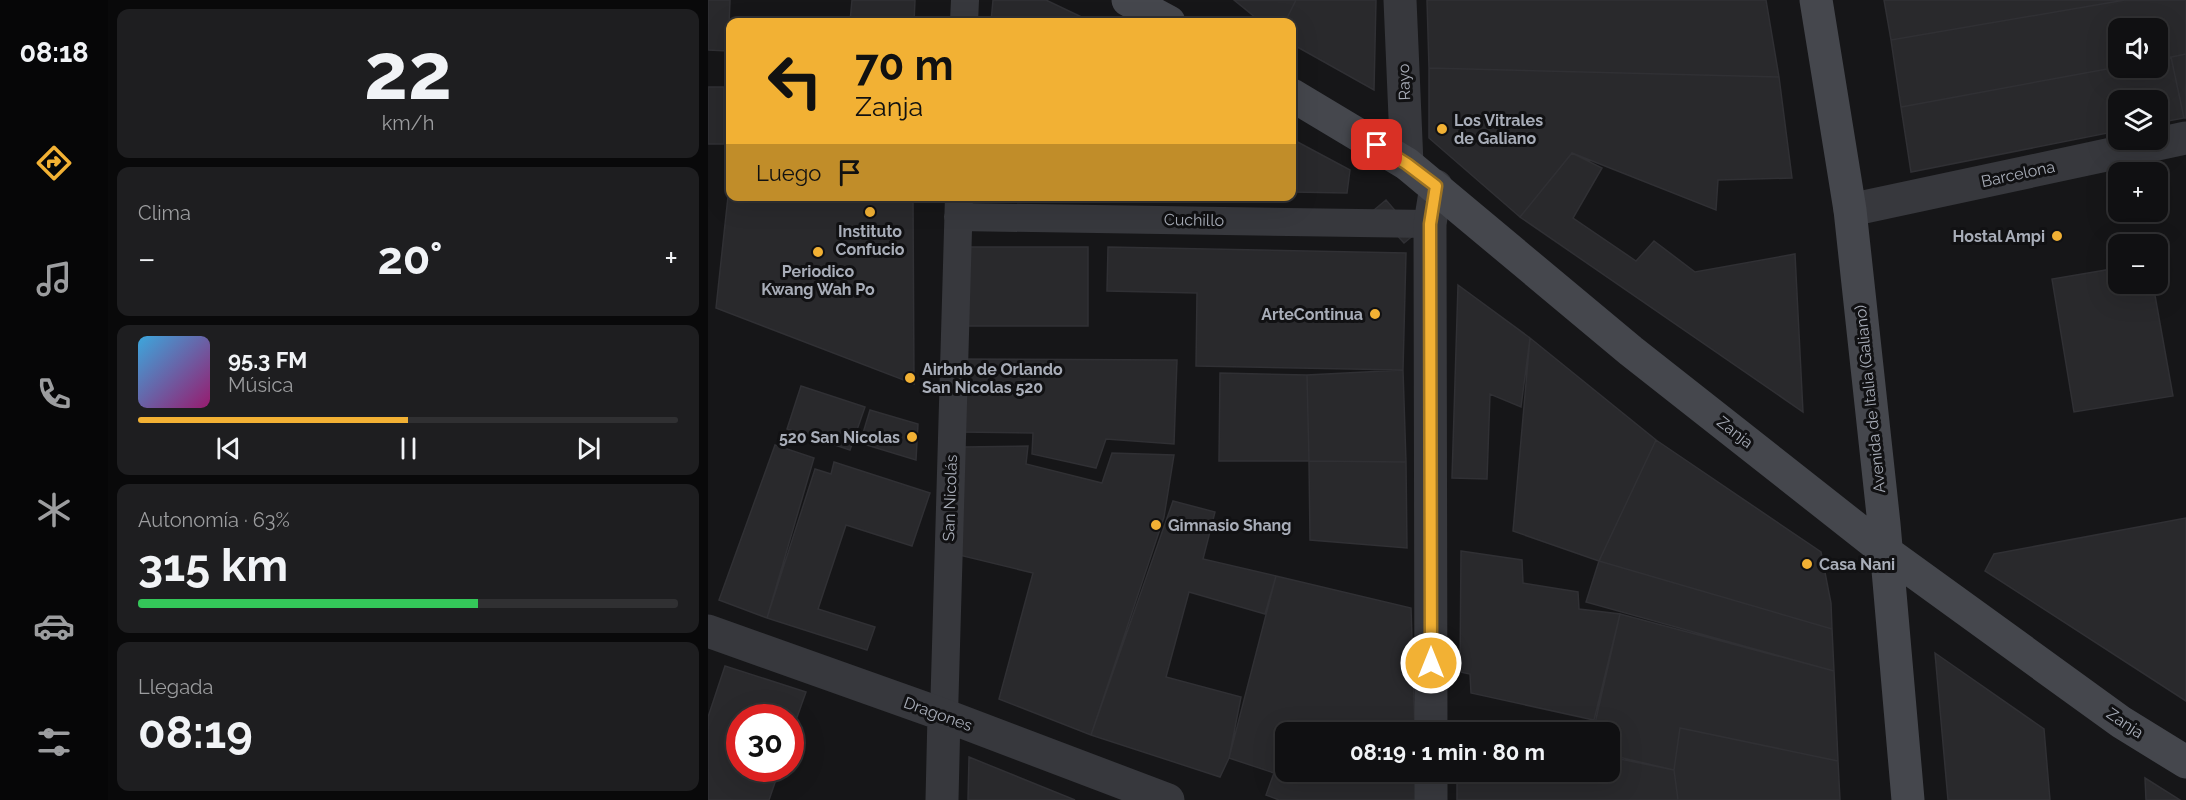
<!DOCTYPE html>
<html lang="es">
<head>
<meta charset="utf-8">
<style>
  body { margin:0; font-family:Raleway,sans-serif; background:#1e1e20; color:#f1f3f6; height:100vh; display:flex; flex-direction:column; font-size:22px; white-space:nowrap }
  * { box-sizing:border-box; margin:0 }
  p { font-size:20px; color:#9c9d9f }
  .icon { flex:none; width:33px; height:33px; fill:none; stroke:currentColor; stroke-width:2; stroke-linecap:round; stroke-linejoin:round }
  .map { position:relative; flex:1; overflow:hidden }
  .drawer { display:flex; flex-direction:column; gap:9px; padding:9px; background:#09090a; width:600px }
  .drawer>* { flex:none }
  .top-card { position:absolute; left:18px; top:18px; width:570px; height:183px; border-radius:12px; box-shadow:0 6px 24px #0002,0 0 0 2px #303032; background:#f2b134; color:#111; overflow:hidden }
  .fabs { position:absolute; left:1400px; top:18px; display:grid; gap:12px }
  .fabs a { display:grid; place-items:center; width:60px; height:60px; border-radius:12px; background:#101012; box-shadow:0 6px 24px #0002,0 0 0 2px #303032; font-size:30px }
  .speed { position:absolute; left:18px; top:704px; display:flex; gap:12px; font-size:30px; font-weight:700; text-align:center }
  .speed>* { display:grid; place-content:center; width:78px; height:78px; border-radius:50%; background:#101012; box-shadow:0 6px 24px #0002,0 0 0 2px #303032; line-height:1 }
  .speed .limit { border:9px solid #d22; background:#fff; color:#111 }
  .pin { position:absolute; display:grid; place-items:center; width:51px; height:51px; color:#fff; margin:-26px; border-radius:12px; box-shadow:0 3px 9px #0006 }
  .me { position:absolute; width:66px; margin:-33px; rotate:0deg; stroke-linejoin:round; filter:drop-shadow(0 0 4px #0008) }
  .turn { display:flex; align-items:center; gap:21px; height:126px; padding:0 30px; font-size:27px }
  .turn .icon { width:78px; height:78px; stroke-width:2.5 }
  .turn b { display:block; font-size:42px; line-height:51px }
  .then { display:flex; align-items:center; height:57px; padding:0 30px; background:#0003; gap:12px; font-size:22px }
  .big { font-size:45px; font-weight:700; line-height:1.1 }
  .drawer .widget { flex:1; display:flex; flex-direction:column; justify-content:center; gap:9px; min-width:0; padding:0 21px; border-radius:12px; background:#1e1e20 }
  .drawer .dial { align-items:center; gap:0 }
  .dial b { font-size:78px; line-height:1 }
  .song { display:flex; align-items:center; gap:18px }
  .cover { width:72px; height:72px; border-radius:9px; background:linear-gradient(135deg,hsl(200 70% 55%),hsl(320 70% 35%)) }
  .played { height:6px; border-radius:3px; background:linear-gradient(90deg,#f2b134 50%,#303032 50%) }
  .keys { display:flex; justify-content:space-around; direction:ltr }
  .heat { display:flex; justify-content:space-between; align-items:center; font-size:33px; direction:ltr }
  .charge { height:9px; border-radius:4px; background:linear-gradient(90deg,#34c759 63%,#303032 0) }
  .trip { position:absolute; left:567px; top:722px; width:345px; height:60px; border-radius:12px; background:#101012; box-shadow:0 6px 24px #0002,0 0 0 2px #303032; font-weight:700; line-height:60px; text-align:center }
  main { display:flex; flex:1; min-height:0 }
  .tab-bar { display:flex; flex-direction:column; width:108px; justify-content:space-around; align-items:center; background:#060607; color:#9c9d9f }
  .tab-bar .icon { width:42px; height:42px }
  .tab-bar .on { color:#f2b134 }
  .tab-bar b { font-size:27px; color:#f1f3f6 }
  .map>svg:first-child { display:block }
  .building { fill:#29292c; stroke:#303034; stroke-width:1.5 }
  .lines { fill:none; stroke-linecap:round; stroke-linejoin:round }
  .pedestrian { stroke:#37383d; stroke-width:28 }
  .minor { stroke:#37383d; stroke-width:33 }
  .secondary { stroke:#45474d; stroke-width:33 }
  .route-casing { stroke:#9d7322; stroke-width:15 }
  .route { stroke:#f2b134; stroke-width:10 }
  .poi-dot { fill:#f2b134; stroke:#111113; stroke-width:2 }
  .labels { text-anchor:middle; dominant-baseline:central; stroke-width:6; stroke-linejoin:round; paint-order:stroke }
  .street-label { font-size:16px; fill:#a8adb8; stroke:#111113 }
  .poi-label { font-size:16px; font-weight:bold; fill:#a8adb8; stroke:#111113; text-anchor:start }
</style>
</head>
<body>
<main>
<nav class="tab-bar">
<b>08:18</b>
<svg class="icon on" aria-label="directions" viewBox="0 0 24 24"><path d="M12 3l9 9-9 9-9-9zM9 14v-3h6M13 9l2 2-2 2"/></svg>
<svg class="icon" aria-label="music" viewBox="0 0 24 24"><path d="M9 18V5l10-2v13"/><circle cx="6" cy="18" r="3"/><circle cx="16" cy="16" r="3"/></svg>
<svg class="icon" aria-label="phone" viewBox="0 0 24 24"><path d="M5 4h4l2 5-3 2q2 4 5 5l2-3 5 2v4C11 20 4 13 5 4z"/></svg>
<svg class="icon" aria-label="climate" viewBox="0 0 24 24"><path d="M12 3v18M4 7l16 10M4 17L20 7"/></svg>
<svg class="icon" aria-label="car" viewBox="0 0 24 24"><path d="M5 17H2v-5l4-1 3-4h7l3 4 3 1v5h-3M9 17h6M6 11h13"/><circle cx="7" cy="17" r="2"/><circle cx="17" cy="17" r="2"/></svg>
<svg class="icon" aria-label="filters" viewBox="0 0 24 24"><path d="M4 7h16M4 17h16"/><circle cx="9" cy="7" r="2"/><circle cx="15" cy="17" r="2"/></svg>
</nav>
<section class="drawer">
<div class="widget dial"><b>22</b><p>km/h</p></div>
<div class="widget"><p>Clima</p>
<div class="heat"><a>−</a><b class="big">20°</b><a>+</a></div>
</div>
<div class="widget">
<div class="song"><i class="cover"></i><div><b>95.3 FM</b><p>Música</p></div></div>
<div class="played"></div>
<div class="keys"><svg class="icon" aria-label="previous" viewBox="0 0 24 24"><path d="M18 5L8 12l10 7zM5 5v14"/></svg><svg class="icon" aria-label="pause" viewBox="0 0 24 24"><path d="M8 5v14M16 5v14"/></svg><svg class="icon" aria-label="next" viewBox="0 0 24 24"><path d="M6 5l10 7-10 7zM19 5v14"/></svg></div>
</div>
<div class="widget"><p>Autonomía · 63%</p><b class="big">315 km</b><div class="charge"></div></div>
<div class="widget"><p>Llegada</p><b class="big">08:19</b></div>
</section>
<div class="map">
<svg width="1478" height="800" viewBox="0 0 1478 800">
  <rect width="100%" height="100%" fill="#161618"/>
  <path class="building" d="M0,0H22L20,51L0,50Z
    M144,0H207L206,22H142Z
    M285,0H338L384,22H283Z
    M526,0H588L577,22H553Z
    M588,0H668L666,90L584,44V22H577Z
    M719,0H1058L1071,77L721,68Z
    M1176,0H1417L1183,40Z
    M1417,0H1478V54L1449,60V28H1410V67L1193,107L1183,40Z
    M1478,54V118H1476L1463,57Z
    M1463,57L1476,118L1449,123V100H1410V131L1203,172L1193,107L1410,67L1449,68V60Z
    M721,68L1071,77L1084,178L1010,180L1008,210L864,153L812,217L721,138Z
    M0,87H16V144H0Z
    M584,139L642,170L639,193L584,192Z
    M864,153L894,168L865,218L928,261L946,241L987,272L1087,254L1095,412L812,217Z
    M22,178V196H205L206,384L8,308Z
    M678,200L707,234L696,243L666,210Z
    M253,247H380V326H253Z
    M400,247L698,253L695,370L488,366L489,293L399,291Z
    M1410,268V284H1445L1465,396L1366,412L1344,279Z
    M750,285L822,338L813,407L782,394L779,479L744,478Z
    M822,338L948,440L891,561L805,531Z
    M253,359L469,360L466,444L398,439L388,468L324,454L325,433L252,432Z
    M695,370L698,462L601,461L599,375Z
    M512,373L599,375L601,461H511Z
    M93,386L157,407L142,450L79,429Z
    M162,410L210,424L208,460L152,443Z
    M948,440L1113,552L1123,603L1124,629L891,561Z
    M67,445L106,458L59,618L11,600Z
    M320,446L318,464L394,483L404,453L466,455L456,517L383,735L291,699L325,573L251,555L255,447Z
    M601,461L698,462L699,548L602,540Z
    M126,462L222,493L204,546L138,525L110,609L167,627L159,650L59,618L107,469L123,474Z
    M465,501L507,512L495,559L568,576L557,614L481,592L458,677L533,697L521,758L512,777L383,735Z
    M1478,518V701L1277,571L1286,554Z
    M753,551L814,560L815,583L870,592L871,609L912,614L886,720L763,693L762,674L752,672Z
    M891,561L1124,629L1126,671L878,602Z
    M568,576L703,608L707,732H578V771H709L710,800H571L558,795L566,773L521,758Z
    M912,614L1126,671L1130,761L972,728L966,770L902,755V732H885Z
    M1227,653L1336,729L1342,800H1240Z
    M17,666L98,692L82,737V717H32V768H72L61,800H0V717Z
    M972,728L1130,761L1132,800H970L966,770Z
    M261,757L367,800H260Z
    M902,757L966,770L970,800H749V771H902Z
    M1437,778L1472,800H1438Z"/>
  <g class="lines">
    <path class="pedestrian" d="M256,22L257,0
      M250,217L722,224
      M236,715L251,196"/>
    <path class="minor" d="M692,0L699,164
      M1142,210L1478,138
      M0,631L236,715L460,800
      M723,732L722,224L728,186
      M723,771V800
      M234,800L236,715"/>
    <path class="secondary" d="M420,0L461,22
      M1108,0L1142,210L1176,524L1200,800
      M584,95L699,164L923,351L1177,551L1413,722L1478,762"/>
  </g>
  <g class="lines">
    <defs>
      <path id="route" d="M669,145L699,164L728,186L722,224L723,663"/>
    </defs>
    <use href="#route" class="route-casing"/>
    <use href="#route" class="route"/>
  </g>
  <g class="poi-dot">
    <circle cx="734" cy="129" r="6"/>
    <circle cx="162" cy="212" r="6"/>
    <circle cx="1349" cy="236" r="6"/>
    <circle cx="110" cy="252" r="6"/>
    <circle cx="667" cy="314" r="6"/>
    <circle cx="202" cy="378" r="6"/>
    <circle cx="204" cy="437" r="6"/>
    <circle cx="448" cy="525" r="6"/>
    <circle cx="1099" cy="564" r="6"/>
  </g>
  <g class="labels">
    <g class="street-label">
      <text transform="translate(696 82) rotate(-92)">Rayo</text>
      <text transform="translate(1310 174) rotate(-12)">Barcelona</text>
      <text transform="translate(486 220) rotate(1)">Cuchillo</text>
      <text transform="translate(1162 399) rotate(-96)">Avenida de Italia (Galiano)</text>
      <text transform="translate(1027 432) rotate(38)">Zanja</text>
      <text transform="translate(242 498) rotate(-88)">San Nicolás</text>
      <text transform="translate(230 714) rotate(20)">Dragones</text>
      <text transform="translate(1417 723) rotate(34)">Zanja</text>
    </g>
    <g class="poi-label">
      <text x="746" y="120">Los Vitrales<tspan x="746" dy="18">de Galiano</tspan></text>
      <text x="162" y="231" text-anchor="middle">Instituto<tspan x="162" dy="18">Confucio</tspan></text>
      <text x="1337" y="236" text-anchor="end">Hostal Ampi</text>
      <text x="110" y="271" text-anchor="middle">Periodico<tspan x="110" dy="18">Kwang Wah Po</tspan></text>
      <text x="655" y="314" text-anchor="end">ArteContinua</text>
      <text x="214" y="369">Airbnb de Orlando<tspan x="214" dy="18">San Nicolas 520</tspan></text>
      <text x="192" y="437" text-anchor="end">520 San Nicolas</text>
      <text x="460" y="525">Gimnasio Shang</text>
      <text x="1111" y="564">Casa Nani</text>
    </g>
  </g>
</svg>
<div class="fabs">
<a><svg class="icon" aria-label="sound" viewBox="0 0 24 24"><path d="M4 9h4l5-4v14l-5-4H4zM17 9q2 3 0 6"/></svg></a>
<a><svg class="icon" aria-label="layers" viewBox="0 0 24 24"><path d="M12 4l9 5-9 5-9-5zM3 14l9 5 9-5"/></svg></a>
<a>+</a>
<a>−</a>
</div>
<div class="speed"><div class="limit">30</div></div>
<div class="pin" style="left:669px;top:145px;background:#d93025"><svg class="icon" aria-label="arrive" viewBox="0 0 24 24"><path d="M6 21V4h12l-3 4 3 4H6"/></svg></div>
<svg class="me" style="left:723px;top:663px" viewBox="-20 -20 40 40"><circle r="17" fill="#f2b134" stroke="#fff" stroke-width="3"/><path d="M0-11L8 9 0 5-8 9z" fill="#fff"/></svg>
<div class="trip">08:19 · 1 min · 80 m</div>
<div class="top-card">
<div class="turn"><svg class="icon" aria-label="left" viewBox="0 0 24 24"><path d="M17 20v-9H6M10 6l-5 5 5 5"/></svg><div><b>70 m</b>Zanja</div></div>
<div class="then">Luego<svg class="icon" aria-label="arrive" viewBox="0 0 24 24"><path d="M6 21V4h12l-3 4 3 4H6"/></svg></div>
</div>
</div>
</main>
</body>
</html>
